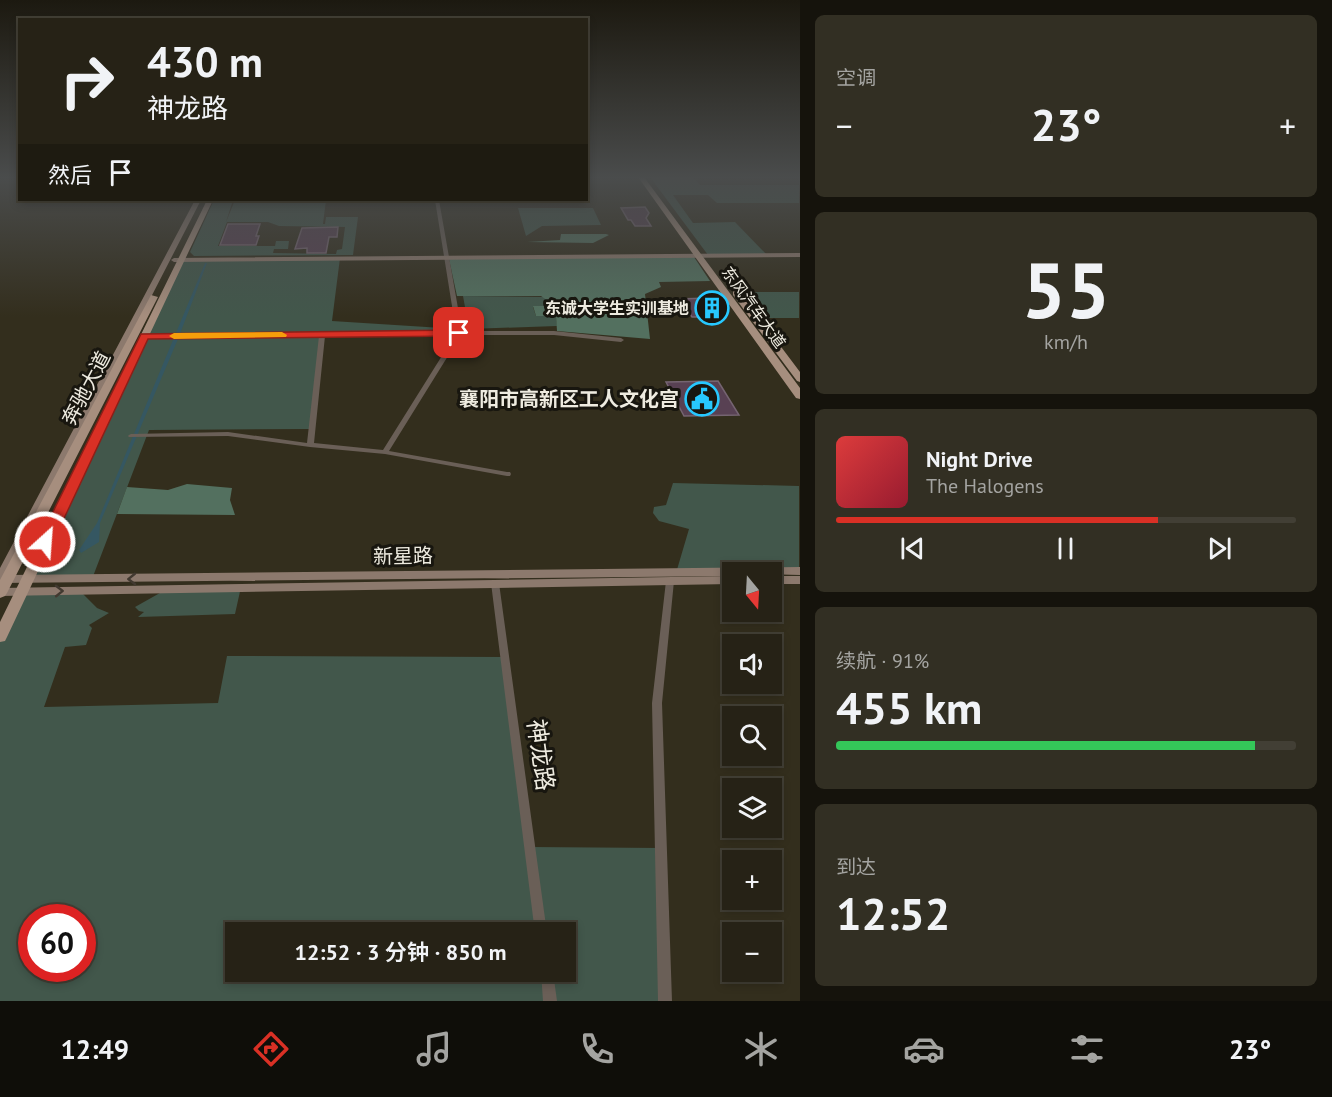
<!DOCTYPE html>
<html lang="zh">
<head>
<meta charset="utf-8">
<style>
  body { margin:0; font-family:"PT Sans","Noto Sans SC",sans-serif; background:#322f23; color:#f1f3f6; height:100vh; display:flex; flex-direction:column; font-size:22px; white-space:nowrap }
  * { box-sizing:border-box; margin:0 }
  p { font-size:20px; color:#a4a4a1 }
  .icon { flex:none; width:33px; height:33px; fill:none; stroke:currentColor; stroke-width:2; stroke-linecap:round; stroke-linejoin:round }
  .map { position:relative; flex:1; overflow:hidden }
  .details { display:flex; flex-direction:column; gap:15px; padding:15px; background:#15130c; width:532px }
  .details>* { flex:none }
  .hud { position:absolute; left:18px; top:18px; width:570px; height:183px; border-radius:0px; box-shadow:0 3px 9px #0003,0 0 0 2px #423f35; background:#262216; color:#f1f3f6; overflow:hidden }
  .needle { width:39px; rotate:162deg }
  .buttons { position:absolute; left:722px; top:562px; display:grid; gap:12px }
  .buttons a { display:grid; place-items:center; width:60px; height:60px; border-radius:0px; background:#262216; box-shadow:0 3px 9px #0003,0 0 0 2px #423f35; font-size:30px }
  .speed { position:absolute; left:18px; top:904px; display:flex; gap:12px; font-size:30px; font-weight:700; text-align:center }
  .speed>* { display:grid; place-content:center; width:78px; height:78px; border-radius:50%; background:#262216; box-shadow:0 3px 9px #0003,0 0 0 2px #423f35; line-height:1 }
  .speed .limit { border:9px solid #d22; background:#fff; color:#111 }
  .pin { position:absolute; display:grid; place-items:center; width:51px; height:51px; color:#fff; margin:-26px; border-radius:12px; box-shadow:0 3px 9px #0006 }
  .me { position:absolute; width:66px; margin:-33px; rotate:26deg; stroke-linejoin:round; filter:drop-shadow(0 0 4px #0008) }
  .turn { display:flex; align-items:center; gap:21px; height:126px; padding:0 30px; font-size:27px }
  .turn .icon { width:78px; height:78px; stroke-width:2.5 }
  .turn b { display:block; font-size:42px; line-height:51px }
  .then { display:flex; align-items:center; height:57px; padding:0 30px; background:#0003; gap:12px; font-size:22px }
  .big { font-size:45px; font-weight:600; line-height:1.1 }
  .details .widget { flex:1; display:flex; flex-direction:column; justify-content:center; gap:9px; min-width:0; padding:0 21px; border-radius:9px; background:#322f23 }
  .details .dial { align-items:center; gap:0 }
  .dial b { font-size:78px; line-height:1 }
  .song { display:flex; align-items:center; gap:18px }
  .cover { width:72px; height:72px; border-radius:9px; background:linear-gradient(135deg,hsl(0 70% 55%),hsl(350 70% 35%)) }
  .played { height:6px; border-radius:3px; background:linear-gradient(90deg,#d93025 70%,#423f35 70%) }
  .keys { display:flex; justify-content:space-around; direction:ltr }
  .heat { display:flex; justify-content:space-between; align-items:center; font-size:33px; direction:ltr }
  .charge { height:9px; border-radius:4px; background:linear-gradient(90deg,#34c759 91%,#423f35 0) }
  .trip { position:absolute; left:225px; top:922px; width:351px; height:60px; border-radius:0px; background:#262216; box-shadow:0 3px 9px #0003,0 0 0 2px #423f35; font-weight:600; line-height:60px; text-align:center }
  .tab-bar { display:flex; height:96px; justify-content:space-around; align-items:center; background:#0f0e09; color:#a4a4a1 }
  .tab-bar .icon { width:42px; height:42px }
  .tab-bar .selected { color:#d93025 }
  .tab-bar b { font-size:27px; color:#f1f3f6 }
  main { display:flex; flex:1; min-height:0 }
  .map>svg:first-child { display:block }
  .green { fill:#42574b; fill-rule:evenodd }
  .forest { fill:#53705f }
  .water { fill:#355762 }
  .building { fill:#584153; stroke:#756471; stroke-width:1.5 }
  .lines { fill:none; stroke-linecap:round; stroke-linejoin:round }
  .street { fill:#6a5f57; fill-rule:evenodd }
  .secondary { fill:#8c796d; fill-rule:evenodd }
  .primary { fill:#a68e7e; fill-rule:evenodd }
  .oneway { stroke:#413930 }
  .route { fill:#d93025; stroke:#8d1f18; stroke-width:1.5 }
  .slow { fill:#f59e0b }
  .labels { text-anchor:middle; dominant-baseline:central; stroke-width:6; stroke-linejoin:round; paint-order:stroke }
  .far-street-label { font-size:16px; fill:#eeebe0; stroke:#18160f }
  .far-poi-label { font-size:16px; font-weight:bold; fill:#eeebe0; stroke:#18160f; text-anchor:end }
  .street-label { font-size:20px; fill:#eeebe0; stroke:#18160f }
  .poi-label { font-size:20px; font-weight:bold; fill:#eeebe0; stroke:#18160f; text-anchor:end }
  .near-street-label { font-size:24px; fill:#eeebe0; stroke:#18160f }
</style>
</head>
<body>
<main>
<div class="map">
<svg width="800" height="1001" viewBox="0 0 800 1001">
  <rect width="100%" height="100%" fill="#332e1d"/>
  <path class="green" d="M650,177H693L700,185H799V203H717L708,195H673L693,223L735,222L767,255H708Z
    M214,200H233L226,222L235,200H326L323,224H325L326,217H358L353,255L194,256L190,252ZM227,222H268L279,226L345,227L342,249L337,250L336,254L273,253L274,249H288L289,241H276L275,246H218Z
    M518,208H593L601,225L542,226L526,236Z
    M340,258L332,321L458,329L459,333L322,335L311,429L149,430L92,579L27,580L181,259Z
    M735,292H799V318H754Z
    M463,296L545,297L555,303V306L533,307L536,316H556L557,326L469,329Z
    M673,483L799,486V571L676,573L689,529L659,521L653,513L654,507L666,505Z
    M241,587L235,614L138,617L144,612L139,611L135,607L167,589Z
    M79,590L97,608L109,613L89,625L92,628L86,645L65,647L44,707L218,703L227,656L505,657L530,847L661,848L665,1001H0V637L22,591ZM32,918H82V969H32ZM236,933H566V972H236Z"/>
  <path class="forest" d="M561,234H606L609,235L593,243L527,242L560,240Z
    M694,257L710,281L659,282L661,287L645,294L650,339L557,331L556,316H536L533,306H555L541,296H457L449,259Z
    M187,484L232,488L230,500L235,515L117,514L127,487L168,490Z"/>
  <path class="water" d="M205,263H207L178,339L100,523L99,542L81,553L79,550L97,523Z"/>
  <path class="building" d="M645,207L649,213L646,218L651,226H635L631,220H628L621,208Z
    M228,224H260L256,236H259L256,245H220Z
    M338,227L337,237H329L326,253H307V248L295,249L302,228Z
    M709,298L722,317H692L679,299Z
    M718,381L739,415L684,416L666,382Z"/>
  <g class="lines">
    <path class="street" d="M435,200H439L462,331H554L621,338L624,340L621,342L554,335H461L389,451L507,472H510L511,474L510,476H507L385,454L310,447L228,436L129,437L128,436L129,435L131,434L228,432L307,443L319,336L144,338L141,336L142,335L456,331ZM455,335L383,450L314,443L325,336Z
      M670,578L673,579L674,581L662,703L672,1001H658L652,703L666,581L667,579Z
      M495,580L498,581L499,583L547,933H535L491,583L492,581Z
      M541,972H553L557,1001H543Z"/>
    <path class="secondary" d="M195,200H201L8,575L800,567V575L732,573V576L0,583V568Z
      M800,253V257L174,262L171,260L174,258Z
      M732,576V584L0,596L1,588Z
      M771,576H800V584H771Z"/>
    <path class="primary" d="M638,177H644L800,388V399L796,398Z
      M207,200H213L7,637L5,641L0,642V622Z
      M733,291H739L800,372V382L797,381L733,295Z
      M151,295L158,297L7,593L5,596L0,598V580Z"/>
  </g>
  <defs><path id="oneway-chevron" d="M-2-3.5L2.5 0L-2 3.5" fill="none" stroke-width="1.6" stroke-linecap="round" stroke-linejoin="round" transform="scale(1.5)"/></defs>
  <g class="oneway">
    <use href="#oneway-chevron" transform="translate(132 579) rotate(179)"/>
    <use href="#oneway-chevron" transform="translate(59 591) rotate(-1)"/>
  </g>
  <linearGradient id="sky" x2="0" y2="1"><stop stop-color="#1c1910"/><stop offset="0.56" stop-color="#4a4c4c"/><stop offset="1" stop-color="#4a4c4c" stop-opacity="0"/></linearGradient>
  <rect width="800" height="317" fill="url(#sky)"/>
  <path class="route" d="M459,330L464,333L462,336L148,339L53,542L45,547L38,542L141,334Z"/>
  <path class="slow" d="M282,332L287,335L286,337L174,339L169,336L174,333Z"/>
  <defs>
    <symbol id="building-ring" viewBox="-11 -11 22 22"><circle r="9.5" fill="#18160f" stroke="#27c8ff" stroke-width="1.5"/><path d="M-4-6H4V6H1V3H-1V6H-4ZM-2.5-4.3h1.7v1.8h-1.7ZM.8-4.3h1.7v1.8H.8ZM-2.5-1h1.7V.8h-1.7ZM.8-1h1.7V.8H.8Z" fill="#27c8ff"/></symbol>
    <symbol id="civic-ring" viewBox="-11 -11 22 22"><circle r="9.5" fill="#18160f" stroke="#27c8ff" stroke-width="1.5"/><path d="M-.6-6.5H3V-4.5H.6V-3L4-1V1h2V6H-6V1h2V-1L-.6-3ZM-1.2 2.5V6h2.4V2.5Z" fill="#27c8ff"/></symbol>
  </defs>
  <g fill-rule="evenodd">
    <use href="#building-ring" x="693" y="289" width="38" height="38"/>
    <use href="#civic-ring" x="683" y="380" width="38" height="38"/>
  </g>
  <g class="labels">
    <g class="far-street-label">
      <text transform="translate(754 307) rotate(54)">东风汽车大道</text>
    </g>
    <g class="far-poi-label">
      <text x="689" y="308">东诚大学生实训基地</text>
    </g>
    <g class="street-label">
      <text transform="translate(86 388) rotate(-62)">奔驰大道</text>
      <text transform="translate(403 556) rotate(-1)">新星路</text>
    </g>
    <g class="poi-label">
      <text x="679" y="399">襄阳市高新区工人文化宫</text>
    </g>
    <g class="near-street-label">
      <text transform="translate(541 755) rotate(82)">神龙路</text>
    </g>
  </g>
</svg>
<div class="buttons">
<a><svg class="needle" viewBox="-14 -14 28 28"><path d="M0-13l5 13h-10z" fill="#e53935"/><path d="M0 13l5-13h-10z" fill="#a4a4a1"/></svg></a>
<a><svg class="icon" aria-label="sound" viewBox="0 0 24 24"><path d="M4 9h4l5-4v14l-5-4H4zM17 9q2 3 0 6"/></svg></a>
<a><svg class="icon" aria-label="search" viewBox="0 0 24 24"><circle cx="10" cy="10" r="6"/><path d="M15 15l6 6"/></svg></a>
<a><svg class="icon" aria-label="layers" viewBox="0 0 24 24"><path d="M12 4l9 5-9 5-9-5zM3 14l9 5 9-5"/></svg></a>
<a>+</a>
<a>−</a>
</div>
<div class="speed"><div class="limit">60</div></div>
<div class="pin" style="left:459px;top:333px;background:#d93025"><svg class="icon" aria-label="arrive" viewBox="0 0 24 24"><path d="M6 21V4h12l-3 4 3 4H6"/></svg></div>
<svg class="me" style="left:45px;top:542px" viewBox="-20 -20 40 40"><circle r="17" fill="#d93025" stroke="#fff" stroke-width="3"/><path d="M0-11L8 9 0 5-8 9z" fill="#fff"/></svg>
<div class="trip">12:52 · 3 分钟 · 850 m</div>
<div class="hud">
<div class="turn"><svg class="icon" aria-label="right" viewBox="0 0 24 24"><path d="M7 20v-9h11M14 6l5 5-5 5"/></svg><div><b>430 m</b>神龙路</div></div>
<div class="then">然后<svg class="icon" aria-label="arrive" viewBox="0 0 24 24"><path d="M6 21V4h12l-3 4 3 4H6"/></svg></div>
</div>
</div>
<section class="details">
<div class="widget"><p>空调</p>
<div class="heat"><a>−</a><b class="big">23°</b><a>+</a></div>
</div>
<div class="widget dial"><b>55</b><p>km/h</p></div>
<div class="widget">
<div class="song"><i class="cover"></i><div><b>Night Drive</b><p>The Halogens</p></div></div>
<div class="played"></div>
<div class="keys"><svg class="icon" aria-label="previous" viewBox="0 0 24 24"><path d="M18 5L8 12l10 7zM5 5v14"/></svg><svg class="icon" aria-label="pause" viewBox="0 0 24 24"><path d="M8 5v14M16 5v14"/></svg><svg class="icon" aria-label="next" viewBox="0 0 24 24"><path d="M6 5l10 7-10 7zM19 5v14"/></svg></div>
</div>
<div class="widget"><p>续航 · 91%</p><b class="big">455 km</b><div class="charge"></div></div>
<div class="widget"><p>到达</p><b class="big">12:52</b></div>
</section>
</main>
<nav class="tab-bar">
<b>12:49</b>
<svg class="icon selected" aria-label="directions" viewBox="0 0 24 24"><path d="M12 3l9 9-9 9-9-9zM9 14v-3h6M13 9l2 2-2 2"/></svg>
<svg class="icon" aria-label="music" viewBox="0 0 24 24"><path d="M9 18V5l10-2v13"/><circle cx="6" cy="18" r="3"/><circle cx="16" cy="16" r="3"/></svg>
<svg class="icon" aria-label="phone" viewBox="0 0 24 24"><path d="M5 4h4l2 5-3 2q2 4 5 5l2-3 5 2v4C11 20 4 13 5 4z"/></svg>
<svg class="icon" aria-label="climate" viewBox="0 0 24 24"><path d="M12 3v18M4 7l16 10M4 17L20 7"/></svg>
<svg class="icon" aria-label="car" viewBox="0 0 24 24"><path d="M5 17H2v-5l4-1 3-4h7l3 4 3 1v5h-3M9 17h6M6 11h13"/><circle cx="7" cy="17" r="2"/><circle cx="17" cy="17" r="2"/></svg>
<svg class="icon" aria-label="filters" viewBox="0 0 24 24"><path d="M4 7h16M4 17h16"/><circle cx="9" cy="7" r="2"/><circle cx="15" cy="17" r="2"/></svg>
<b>23°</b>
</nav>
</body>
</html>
